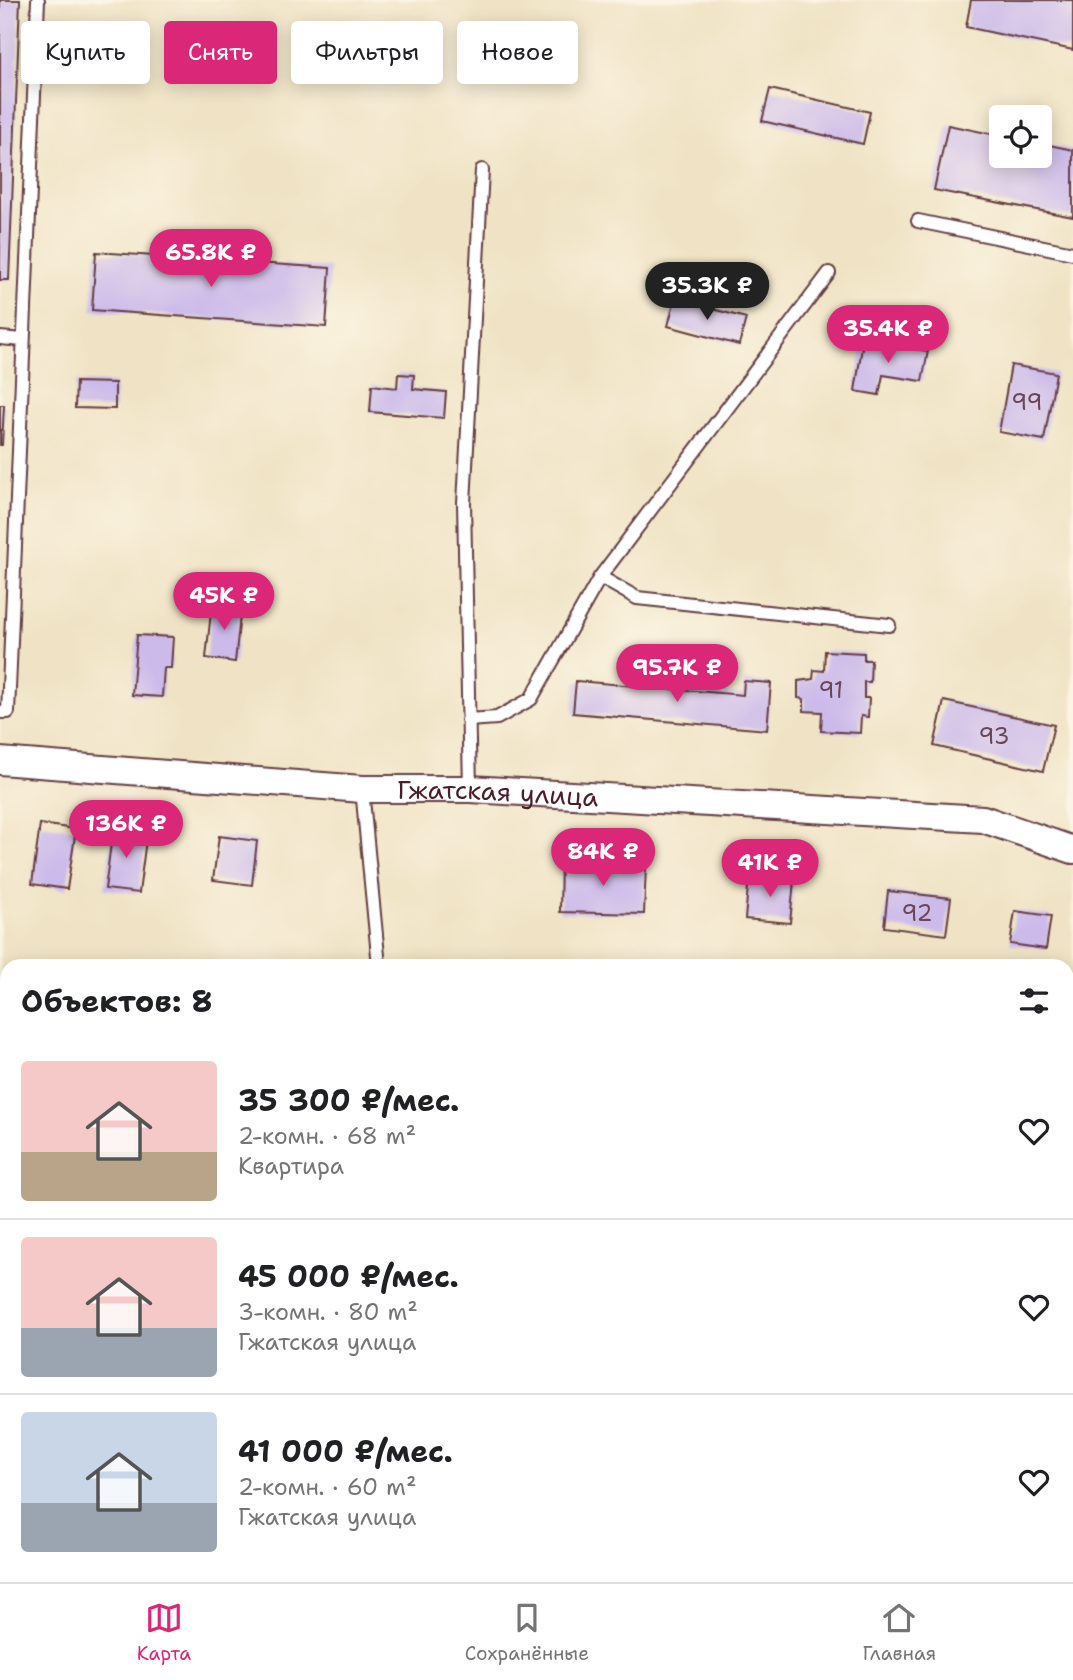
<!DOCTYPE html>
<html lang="ru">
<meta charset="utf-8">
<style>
:root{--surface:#fff;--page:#f6f6f6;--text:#202124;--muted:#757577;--line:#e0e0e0;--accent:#db2777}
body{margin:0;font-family:"Shantell Sans",sans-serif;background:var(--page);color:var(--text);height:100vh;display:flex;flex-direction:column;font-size:26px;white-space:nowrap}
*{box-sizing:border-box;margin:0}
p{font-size:23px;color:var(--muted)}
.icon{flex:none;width:38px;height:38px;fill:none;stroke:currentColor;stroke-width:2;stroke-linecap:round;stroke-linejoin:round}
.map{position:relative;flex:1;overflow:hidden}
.details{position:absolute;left:0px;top:959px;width:1074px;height:623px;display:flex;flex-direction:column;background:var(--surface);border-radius:21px 21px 0 0;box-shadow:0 4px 18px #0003}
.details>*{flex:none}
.hud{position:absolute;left:21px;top:21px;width:700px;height:63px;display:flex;gap:14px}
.tools{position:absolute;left:989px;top:105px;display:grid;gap:14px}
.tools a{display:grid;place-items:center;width:63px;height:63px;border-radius:7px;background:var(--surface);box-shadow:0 4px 18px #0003;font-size:35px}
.price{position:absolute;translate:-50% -60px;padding:0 16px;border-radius:24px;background:var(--accent);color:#fff;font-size:23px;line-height:46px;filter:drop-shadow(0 2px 4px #0008)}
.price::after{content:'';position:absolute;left:50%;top:42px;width:21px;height:16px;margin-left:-10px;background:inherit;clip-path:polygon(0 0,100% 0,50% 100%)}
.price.selected{background:#222;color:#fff}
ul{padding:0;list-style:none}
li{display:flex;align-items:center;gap:21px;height:175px;padding:0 21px}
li+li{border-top:2px solid var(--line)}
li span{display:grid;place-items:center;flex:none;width:196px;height:140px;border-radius:7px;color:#555}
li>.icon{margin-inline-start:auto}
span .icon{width:84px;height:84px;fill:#fffc;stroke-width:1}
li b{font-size:30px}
h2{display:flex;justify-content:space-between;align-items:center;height:84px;padding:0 21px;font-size:30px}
.chip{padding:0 24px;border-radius:7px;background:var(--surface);box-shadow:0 4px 18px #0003;font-size:24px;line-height:63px}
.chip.selected{background:var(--accent);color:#fff}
.menu{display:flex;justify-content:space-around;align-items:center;height:98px;border-top:2px solid var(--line);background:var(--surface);font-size:19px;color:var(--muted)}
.menu a{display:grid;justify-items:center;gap:4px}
.menu .selected{color:var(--accent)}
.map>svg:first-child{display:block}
.building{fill:#ccbaea}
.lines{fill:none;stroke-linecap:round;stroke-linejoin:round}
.lane-casing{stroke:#633c42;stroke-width:16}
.street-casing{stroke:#633c42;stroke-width:30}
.lane{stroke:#fff;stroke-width:12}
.street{stroke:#fff;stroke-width:26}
.labels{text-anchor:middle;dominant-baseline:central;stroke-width:6;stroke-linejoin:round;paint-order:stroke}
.number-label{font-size:23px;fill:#6a465b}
.street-label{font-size:26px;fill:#4a1f2b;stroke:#fcf5e5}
</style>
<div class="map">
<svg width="1073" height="1582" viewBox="0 0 1073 1582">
<rect width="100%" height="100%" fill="#fcf5e5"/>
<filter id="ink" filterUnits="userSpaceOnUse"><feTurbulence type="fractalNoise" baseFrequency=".0143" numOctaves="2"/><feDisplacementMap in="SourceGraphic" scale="14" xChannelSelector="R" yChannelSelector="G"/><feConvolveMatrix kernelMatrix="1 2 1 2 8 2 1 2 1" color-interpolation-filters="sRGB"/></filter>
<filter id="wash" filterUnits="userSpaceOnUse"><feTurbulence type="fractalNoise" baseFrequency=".00686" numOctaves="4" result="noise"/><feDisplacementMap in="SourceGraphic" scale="28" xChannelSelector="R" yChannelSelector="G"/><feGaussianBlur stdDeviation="1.57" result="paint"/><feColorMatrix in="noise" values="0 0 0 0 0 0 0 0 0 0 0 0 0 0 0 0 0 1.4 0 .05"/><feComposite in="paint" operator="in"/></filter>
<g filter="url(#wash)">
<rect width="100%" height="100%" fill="#f0e3c5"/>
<g id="blocks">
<path class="building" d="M0,0h20l-11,280h-9z
M971,0h102v50l-107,-23z
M770,89l100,23 -7,32 -101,-23z
M948,125l53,11v20h39v-13l33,7v67l-139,-27z
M96,252l234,16 -4,59 -234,-17z
M675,299l71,19 -7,27 -71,-19z
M863,341l65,10 -6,30 -39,-6 -4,20 -24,-4z
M1011,365l45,8 -12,67 -45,-8z
M398,374l16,1 -1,14 33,3 -2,26 -74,-6 2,-27 25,3z
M76,382l39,1v26l-40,-1z
M0,405h4l-2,40h-2z
M212,603l29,3 -6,56 -29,-4z
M137,635l36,2 -2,31h-7l-2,29 -30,-2z
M825,651l39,2v7h7l-1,22h-6v16h5l-1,19 -7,-1 -1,17 -39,-2 1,-19 -18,-1v-12l-6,-1v-17l15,-2 1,-9 10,1z
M576,681l167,14 1,-14 27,2 -4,47 -194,-17z
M944,701l110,24 -11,46 -109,-25z
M40,824l36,5 -9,60 -35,-5z
M113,828l34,4 -8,61 -34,-4z
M219,836l38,5 -5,44 -39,-5z
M561,862l85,3 -2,49 -84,-2z
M749,876l45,4 -4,43 -45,-4z
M888,891l63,7 -5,37 -62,-8z
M1015,911l36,5 -5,33 -36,-5z
M1068,1240l5,1v40l-5,18z"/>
</g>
</g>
<g filter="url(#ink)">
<use href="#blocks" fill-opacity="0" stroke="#633c42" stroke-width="2"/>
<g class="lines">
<defs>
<path id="lane" d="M918,221l155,32
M0,338l23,2
M600,577l37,21 252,27
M0,712h8l30,-712
M468,720l29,-2 34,-19 69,-122 229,-304
M362,789l17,177
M470,789l-6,-286 18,-333
M989,1582l1,-7"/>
<g id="street">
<path id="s1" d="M0,761l362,28h108l513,30 90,31"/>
</g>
</defs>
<use href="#lane" class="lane-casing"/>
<use href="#street" class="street-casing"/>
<use href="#lane" class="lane"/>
<use href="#street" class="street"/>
</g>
</g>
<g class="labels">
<g class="number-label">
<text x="1027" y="402">99</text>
<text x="831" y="690">91</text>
<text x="994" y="736">93</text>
<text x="917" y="913">92</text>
</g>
<g class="street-label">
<text stroke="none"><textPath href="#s1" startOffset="499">Гжатская улица</textPath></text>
</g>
</g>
</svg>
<div class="tools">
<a><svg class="icon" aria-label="locate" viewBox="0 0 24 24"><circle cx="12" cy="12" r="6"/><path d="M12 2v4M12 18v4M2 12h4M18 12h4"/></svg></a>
</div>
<b class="price" style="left:211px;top:289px">65.8K ₽</b>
<b class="price selected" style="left:707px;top:322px">35.3K ₽</b>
<b class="price" style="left:888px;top:365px">35.4K ₽</b>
<b class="price" style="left:224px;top:632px">45K ₽</b>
<b class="price" style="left:677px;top:704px">95.7K ₽</b>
<b class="price" style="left:126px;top:860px">136K ₽</b>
<b class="price" style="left:603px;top:888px">84K ₽</b>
<b class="price" style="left:770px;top:899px">41K ₽</b>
<div class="hud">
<a class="chip">Купить</a>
<a class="chip selected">Снять</a>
<a class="chip">Фильтры</a>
<a class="chip">Новое</a>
</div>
<section class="details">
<h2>Объектов: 8<svg class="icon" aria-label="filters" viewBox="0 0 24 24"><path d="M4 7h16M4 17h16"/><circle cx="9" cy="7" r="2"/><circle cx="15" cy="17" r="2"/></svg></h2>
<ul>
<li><span style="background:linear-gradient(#f6c9c9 65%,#b9a48a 0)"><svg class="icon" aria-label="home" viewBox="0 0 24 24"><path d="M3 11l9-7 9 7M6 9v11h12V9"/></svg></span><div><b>35 300 ₽/мес.</b><p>2-комн. · 68 m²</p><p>Квартира</p></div><svg class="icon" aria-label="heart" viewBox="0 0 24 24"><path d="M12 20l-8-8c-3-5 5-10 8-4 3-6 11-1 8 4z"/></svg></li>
<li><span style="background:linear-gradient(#f6c9c9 65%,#9aa5b1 0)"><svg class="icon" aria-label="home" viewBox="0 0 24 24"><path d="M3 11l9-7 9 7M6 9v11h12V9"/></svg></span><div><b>45 000 ₽/мес.</b><p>3-комн. · 80 m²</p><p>Гжатская улица</p></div><svg class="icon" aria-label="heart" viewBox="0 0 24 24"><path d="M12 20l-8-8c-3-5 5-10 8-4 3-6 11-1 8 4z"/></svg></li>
<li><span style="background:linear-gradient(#c9d6e8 65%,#9aa5b1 0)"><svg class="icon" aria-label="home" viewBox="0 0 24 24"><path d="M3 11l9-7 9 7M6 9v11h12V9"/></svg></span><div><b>41 000 ₽/мес.</b><p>2-комн. · 60 m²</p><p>Гжатская улица</p></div><svg class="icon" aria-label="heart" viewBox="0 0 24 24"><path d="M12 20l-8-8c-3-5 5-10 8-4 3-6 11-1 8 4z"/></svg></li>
</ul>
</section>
</div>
<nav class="menu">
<a class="selected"><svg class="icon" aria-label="map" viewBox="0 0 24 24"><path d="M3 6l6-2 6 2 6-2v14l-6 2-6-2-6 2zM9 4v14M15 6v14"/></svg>Карта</a>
<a><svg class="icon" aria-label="saved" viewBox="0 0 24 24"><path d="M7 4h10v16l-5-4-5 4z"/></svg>Сохранённые</a>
<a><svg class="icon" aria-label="home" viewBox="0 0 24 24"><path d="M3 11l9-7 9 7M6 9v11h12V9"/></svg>Главная</a>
</nav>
